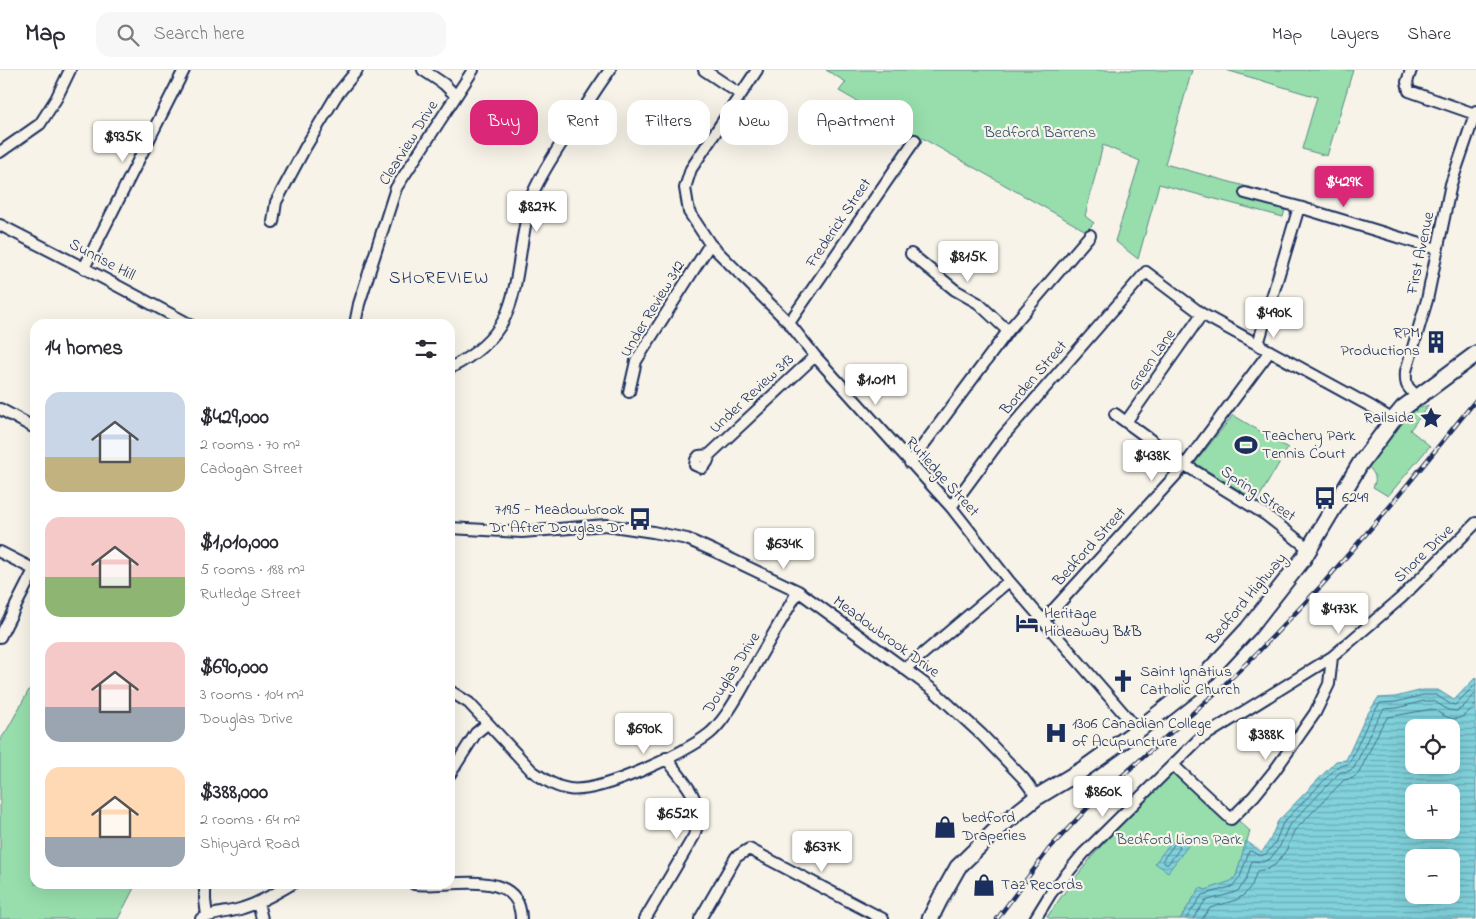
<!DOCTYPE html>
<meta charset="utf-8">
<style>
:root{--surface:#fff;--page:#f7f7f7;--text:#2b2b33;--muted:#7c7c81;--line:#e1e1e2;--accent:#db2777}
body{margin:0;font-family:"Indie Flower",sans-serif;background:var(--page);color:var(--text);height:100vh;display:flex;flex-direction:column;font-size:19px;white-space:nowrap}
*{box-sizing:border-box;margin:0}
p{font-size:16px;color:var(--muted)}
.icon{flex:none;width:28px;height:28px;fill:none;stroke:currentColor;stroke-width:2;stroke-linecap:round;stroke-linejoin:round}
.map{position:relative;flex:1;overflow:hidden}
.drawer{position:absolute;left:30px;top:249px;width:425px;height:570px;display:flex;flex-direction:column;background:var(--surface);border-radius:15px;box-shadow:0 5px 20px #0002}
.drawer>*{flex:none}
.guide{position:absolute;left:470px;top:30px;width:475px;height:45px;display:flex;gap:10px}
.controls{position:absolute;left:1405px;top:649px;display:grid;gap:10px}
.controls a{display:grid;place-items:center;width:55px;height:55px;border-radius:10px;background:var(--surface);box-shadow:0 5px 20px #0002;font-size:25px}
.price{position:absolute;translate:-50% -42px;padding:0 11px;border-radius:5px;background:#fff;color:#222;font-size:16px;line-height:32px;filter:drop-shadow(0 1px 2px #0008)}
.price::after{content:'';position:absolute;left:50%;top:30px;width:15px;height:11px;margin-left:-8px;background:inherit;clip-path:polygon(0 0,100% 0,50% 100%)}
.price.current{background:var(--accent);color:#fff}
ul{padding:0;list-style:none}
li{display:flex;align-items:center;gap:15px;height:125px;padding:0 15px}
li span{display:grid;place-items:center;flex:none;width:140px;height:100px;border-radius:15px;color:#555}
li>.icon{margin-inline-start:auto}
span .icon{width:60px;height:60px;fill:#fffc;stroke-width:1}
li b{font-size:21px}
h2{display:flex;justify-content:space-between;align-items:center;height:60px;padding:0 15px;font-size:21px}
.tag{padding:0 18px;border-radius:15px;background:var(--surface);box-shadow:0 5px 20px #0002;font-size:18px;line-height:45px}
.tag.current{background:var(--accent);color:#fff}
header{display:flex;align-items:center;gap:30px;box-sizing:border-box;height:70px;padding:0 25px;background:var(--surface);border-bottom:1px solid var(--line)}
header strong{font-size:24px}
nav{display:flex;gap:28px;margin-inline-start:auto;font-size:18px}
.search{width:350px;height:45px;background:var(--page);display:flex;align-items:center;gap:12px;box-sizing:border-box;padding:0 18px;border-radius:15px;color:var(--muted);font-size:19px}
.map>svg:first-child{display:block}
.green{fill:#97deac;stroke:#598685}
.water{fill:url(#water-rules);stroke:#5891a9;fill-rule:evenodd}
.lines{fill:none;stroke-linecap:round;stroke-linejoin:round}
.shore{stroke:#447090;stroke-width:1}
.minor-casing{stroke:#1b2f5e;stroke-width:14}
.primary-casing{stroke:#1b2f5e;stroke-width:19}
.minor{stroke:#f7f3e8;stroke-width:10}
.primary{stroke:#f7f3e8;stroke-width:15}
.rail-casing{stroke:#1b2f5e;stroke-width:4.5}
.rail{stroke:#f7f3e8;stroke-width:2.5;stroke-dasharray:8;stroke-linecap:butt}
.labels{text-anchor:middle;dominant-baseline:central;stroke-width:4.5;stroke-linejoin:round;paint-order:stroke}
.park-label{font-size:16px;fill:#34526e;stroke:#f7f3e8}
.street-label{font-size:16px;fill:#1b2f5e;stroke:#f7f3e8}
.poi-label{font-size:16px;fill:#1b2f5e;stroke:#f7f3e8;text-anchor:start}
.neighbourhood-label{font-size:18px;letter-spacing:1px;fill:#1b2f5e;stroke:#f7f3e8}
</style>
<header>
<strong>Map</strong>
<div class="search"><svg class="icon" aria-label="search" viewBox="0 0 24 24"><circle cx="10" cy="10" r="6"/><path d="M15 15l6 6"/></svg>Search here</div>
<nav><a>Map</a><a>Layers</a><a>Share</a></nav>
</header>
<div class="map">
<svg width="1476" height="849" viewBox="0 0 1476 849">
<defs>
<pattern id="water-rules" width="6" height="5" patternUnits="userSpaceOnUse" patternTransform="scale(1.25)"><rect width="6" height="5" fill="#81d2db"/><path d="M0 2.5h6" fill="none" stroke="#69abb5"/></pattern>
</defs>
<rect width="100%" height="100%" fill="#f7f3e8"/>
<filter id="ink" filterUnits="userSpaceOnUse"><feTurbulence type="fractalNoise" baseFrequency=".02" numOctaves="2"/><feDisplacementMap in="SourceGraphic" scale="10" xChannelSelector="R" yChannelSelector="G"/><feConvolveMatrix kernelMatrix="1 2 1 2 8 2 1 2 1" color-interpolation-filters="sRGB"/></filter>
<g filter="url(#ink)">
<path class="green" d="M826,0h366l-27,94 123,34 -5,19 -124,-33 -21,75 -23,-18 25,-80 -37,-16 -18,71 9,7 -8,8 -247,-140 7,-9z
M1226,0h127l-26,86 -25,-7 15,-52z
M1429,335l-19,25 20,16 -42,50 -15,-9c6,-11 -1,-16 -8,-24l41,-51z
M1233,345l55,33 -31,53 -62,-38z
M35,609v205h101l-18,35h-118v-179l7,-10z
M1180,698l70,63 -14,45 -6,6 -24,8 -6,-2 -20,31h-129l-4,-2c37,-54 81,-107 133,-149z"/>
<path class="water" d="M1476,607v242h-296l20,-31 6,2 25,-9 5,-5 10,-35 16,11 8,-12 8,-19 58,-60 10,-1 19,-42 13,-20 17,-1 28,-7h15l16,10zM1414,658h37v37h-37zM1414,722h37v38h-37zM1414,788h37v37h-37z
M1176,766l12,10 -20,26 -13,-9z"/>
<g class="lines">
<path class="shore" d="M1175,774l4,1 1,3 -12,16h-3l-2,-4z
M1186,849l16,-24 29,-8 4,-3 5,-7 9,-26h2l9,5 6,-2 9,-11 8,-20 55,-57 11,-2 20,-44 11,-17 16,-1 27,-7h13l14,9 5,1 21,-21
M1193,849l12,-18 28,-8 6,-3 7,-10 6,-19 11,1 7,-3 10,-13 8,-19 52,-55 9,-1 5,-3 21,-45 9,-14 13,-1 27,-7h10l14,9 8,1 6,-3 14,-15
M1202,849l8,-11 26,-8 8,-5 8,-10 5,-14 11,-2 8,-5 11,-15 7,-18 50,-51 9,-2 6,-5 22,-46 7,-10 44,-8c22,12 25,16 44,-5"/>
<defs>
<path id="minor" d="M423,0l21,14 12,12
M704,0l36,24
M757,0l-66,99 -6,19 4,24 21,32 79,79 26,33 136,151 58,74 129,149
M1411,0l-4,12 2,9 66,23
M0,82l40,-28 16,-25 14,-29
M1245,123l54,14 138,42
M273,152l3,-20 29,-54 31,-52 21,-26
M0,155l84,43 105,56
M911,184l44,36 23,13 30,28
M84,198l100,-198
M789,253l126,-183
M355,254l4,-20 37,-116 77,-118
M1258,274l41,-137
M450,298c63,-32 63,-68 73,-131 3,-15 4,-30 10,-44 11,-25 27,-47 41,-69 12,-18 23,-37 36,-54
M629,322l7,-31 74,-117
M1418,327c-11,-10 -13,-11 -12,-26l21,-71 24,-116 25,-73
M0,339l35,19
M1115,344l70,51 81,50 43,34
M1126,352l76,-108
M709,385l-10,1 -3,4 -1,5 7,3c5,-4 7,-7 7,-13l106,-99
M910,393l98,-132 82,-96
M951,437l53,-72 142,-163 56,42 170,93 21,13
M450,458l72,4 84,-7 47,7 34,7 27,12 84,40 107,78 28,21 49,45 41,43 14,19
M0,482l35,18
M1043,551l142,-156 85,-114
M0,567l34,-67
M905,599l104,-88
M450,621l19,12 63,68c12,8 23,16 37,18 31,5 116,-36 140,-55 5,-4 10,-10 13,-14 12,-15 21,-33 30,-49 15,-27 31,-53 46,-80
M1173,695l58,54 23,-23 21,-26 40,-57 14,-29 3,-27
M450,704l26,-41 11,-9
M205,814v16l2,16
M414,814c35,4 106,-18 107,35
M258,833l4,16
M201,849c13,-7 28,-6 42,-11 17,-5 33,-15 49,-24
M645,849l49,-83c1,-5 4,-11 4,-16 3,-23 -19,-44 -32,-62
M700,849l36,-62 13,-8 134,70
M1035,849l16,-26 32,-39 115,-114 134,-83 69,-59 75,-75"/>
<path id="primary" d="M930,849l10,-20 18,-32 39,-38 40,-32 45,-27 56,-40 61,-48 49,-53 55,-70 57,-95 33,-44 10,-12 73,-54"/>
</defs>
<use href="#minor" class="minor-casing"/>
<use href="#primary" class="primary-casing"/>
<use href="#minor" class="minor"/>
<use href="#primary" class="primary"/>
<defs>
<path id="rail" d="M997,849l52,-70 45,-48 128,-114 36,-35 63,-66 70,-81 85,-105"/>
</defs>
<use href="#rail" class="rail-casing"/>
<use href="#rail" class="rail"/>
</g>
</g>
<defs>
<symbol id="building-bare" viewBox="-9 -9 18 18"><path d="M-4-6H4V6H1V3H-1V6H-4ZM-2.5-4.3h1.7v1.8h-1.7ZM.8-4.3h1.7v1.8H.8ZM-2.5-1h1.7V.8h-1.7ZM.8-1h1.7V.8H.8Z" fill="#1b2f5e" stroke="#f7f3e8" stroke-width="2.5" paint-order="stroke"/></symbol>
<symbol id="sight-bare" viewBox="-9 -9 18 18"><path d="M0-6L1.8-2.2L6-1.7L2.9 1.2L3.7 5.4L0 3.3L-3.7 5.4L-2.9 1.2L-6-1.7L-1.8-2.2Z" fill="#1b2f5e" stroke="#f7f3e8" stroke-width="2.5" paint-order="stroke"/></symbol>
<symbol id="stadium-bare" viewBox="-9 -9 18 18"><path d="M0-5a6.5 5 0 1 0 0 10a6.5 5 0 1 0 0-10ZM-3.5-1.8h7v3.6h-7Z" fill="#1b2f5e" stroke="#f7f3e8" stroke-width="2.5" paint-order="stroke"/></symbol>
<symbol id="bus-bare" viewBox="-9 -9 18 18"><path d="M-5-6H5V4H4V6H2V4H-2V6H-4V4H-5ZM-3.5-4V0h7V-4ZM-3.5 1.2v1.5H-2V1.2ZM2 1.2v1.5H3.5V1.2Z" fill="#1b2f5e" stroke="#f7f3e8" stroke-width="2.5" paint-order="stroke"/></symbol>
<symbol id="hotel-bare" viewBox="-9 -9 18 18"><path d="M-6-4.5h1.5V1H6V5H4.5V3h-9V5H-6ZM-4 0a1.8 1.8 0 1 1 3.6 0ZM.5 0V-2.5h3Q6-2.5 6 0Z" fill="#1b2f5e" stroke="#f7f3e8" stroke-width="2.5" paint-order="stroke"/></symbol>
<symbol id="church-bare" viewBox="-9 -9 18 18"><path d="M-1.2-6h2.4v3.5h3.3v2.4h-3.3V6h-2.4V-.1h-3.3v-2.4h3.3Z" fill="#1b2f5e" stroke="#f7f3e8" stroke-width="2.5" paint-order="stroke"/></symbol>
<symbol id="hospital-bare" viewBox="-9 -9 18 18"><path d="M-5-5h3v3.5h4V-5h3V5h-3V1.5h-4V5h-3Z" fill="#1b2f5e" stroke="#f7f3e8" stroke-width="2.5" paint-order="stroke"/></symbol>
<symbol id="shop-bare" viewBox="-9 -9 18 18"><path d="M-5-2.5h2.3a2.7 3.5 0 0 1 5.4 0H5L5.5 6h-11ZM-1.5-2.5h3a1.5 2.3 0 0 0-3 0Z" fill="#1b2f5e" stroke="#f7f3e8" stroke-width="2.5" paint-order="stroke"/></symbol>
</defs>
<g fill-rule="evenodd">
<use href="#building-bare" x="1420" y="256" width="32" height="32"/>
<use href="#sight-bare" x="1415" y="332" width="32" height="32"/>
<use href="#stadium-bare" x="1230" y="359" width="32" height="32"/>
<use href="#bus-bare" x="1309" y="412" width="32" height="32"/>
<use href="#bus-bare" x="624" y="433" width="32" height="32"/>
<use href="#hotel-bare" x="1011" y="537" width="32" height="32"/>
<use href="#church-bare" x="1107" y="595" width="32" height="32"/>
<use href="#hospital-bare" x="1040" y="647" width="32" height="32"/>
<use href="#shop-bare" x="929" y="741" width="32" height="32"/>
<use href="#shop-bare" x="968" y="799" width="32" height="32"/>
</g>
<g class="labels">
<g class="park-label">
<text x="1040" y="63">Bedford Barrens</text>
<text x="1179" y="770">Bedford Lions Park</text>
</g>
<g class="street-label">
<text transform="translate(409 73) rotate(-58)">Clearview Drive</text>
<text transform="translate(839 153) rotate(-56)">Frederick Street</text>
<text transform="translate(1421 183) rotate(-78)">First Avenue</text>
<text transform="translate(102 190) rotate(28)">Sunrise Hill</text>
<text transform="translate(653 239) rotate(-59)">Under Review 312</text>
<text transform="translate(1152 290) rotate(-55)">Green Lane</text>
<text transform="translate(1034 308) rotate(-49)">Borden Street</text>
<text transform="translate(752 324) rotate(-43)">Under Review 313</text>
<text transform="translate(942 407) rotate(48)">Rutledge Street</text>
<text transform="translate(1258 424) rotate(34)">Spring Street</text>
<text transform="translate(1090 477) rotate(-48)">Bedford Street</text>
<text transform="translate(1424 484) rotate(-44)">Shore Drive</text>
<text transform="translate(1247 529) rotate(-50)">Bedford Highway</text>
<text transform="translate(886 567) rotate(36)">Meadowbrook Drive</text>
<text transform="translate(732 603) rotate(-58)">Douglas Drive</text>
</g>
<g class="poi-label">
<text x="1420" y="263" text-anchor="end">RPM<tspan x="1420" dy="18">Productions</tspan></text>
<text x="1414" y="348" text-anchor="end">Railside</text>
<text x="1262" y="366">Teachery Park<tspan x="1262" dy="18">Tennis Court</tspan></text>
<text x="1342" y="428">6249</text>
<text x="624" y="440" text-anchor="end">7195 - Meadowbrook<tspan x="624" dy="18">Dr After Douglas Dr</tspan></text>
<text x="1044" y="544">Heritage<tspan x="1044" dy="18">Hideaway B&amp;B</tspan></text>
<text x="1140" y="602">Saint Ignatius<tspan x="1140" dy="18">Catholic Church</tspan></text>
<text x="1072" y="654">1306 Canadian College<tspan x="1072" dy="18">of Acupuncture</tspan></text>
<text x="962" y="748">bedford<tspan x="962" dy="18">Draperies</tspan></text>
<text x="1001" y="815">Taz Records</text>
</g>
<g class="neighbourhood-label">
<text x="439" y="209">SHOREVIEW</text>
</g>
</g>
</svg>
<div class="controls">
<a><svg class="icon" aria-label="locate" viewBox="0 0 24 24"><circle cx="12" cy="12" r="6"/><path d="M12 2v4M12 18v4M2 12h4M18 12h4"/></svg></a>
<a>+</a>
<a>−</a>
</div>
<b class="price" style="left:123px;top:93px">$935K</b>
<b class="price current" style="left:1344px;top:138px">$429K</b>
<b class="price" style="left:537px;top:163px">$827K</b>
<b class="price" style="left:968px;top:213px">$815K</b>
<b class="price" style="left:1274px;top:269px">$490K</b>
<b class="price" style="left:876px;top:336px">$1.01M</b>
<b class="price" style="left:1152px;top:412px">$438K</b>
<b class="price" style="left:784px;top:500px">$634K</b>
<b class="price" style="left:1339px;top:565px">$473K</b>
<b class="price" style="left:644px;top:685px">$690K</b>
<b class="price" style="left:1266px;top:691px">$388K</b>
<b class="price" style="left:1103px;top:748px">$860K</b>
<b class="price" style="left:677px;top:770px">$652K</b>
<b class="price" style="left:822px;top:803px">$637K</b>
<div class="guide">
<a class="tag current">Buy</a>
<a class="tag">Rent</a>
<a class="tag">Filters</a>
<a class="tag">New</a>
<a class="tag">Apartment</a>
</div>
<section class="drawer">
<h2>14 homes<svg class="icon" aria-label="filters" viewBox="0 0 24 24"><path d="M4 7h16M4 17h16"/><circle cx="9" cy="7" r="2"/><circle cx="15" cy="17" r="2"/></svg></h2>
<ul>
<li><span style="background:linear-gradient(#c9d6e8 65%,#c2b280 0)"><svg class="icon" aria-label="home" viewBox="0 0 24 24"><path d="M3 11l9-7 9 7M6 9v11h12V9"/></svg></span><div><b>$429,000</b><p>2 rooms · 70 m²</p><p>Cadogan Street</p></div></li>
<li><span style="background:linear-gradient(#f6c9c9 60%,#8fb573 0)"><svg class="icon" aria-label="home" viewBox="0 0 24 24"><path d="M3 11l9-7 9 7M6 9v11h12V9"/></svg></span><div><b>$1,010,000</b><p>5 rooms · 188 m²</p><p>Rutledge Street</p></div></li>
<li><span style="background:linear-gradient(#f6c9c9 65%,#9aa5b1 0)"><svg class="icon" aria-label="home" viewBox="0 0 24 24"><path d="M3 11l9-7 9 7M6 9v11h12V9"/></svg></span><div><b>$690,000</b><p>3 rooms · 104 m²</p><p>Douglas Drive</p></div></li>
<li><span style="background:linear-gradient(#ffd9b3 70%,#9aa5b1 0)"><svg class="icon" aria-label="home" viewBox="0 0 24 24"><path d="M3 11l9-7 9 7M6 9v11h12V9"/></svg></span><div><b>$388,000</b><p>2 rooms · 64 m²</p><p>Shipyard Road</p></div></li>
</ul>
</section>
</div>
